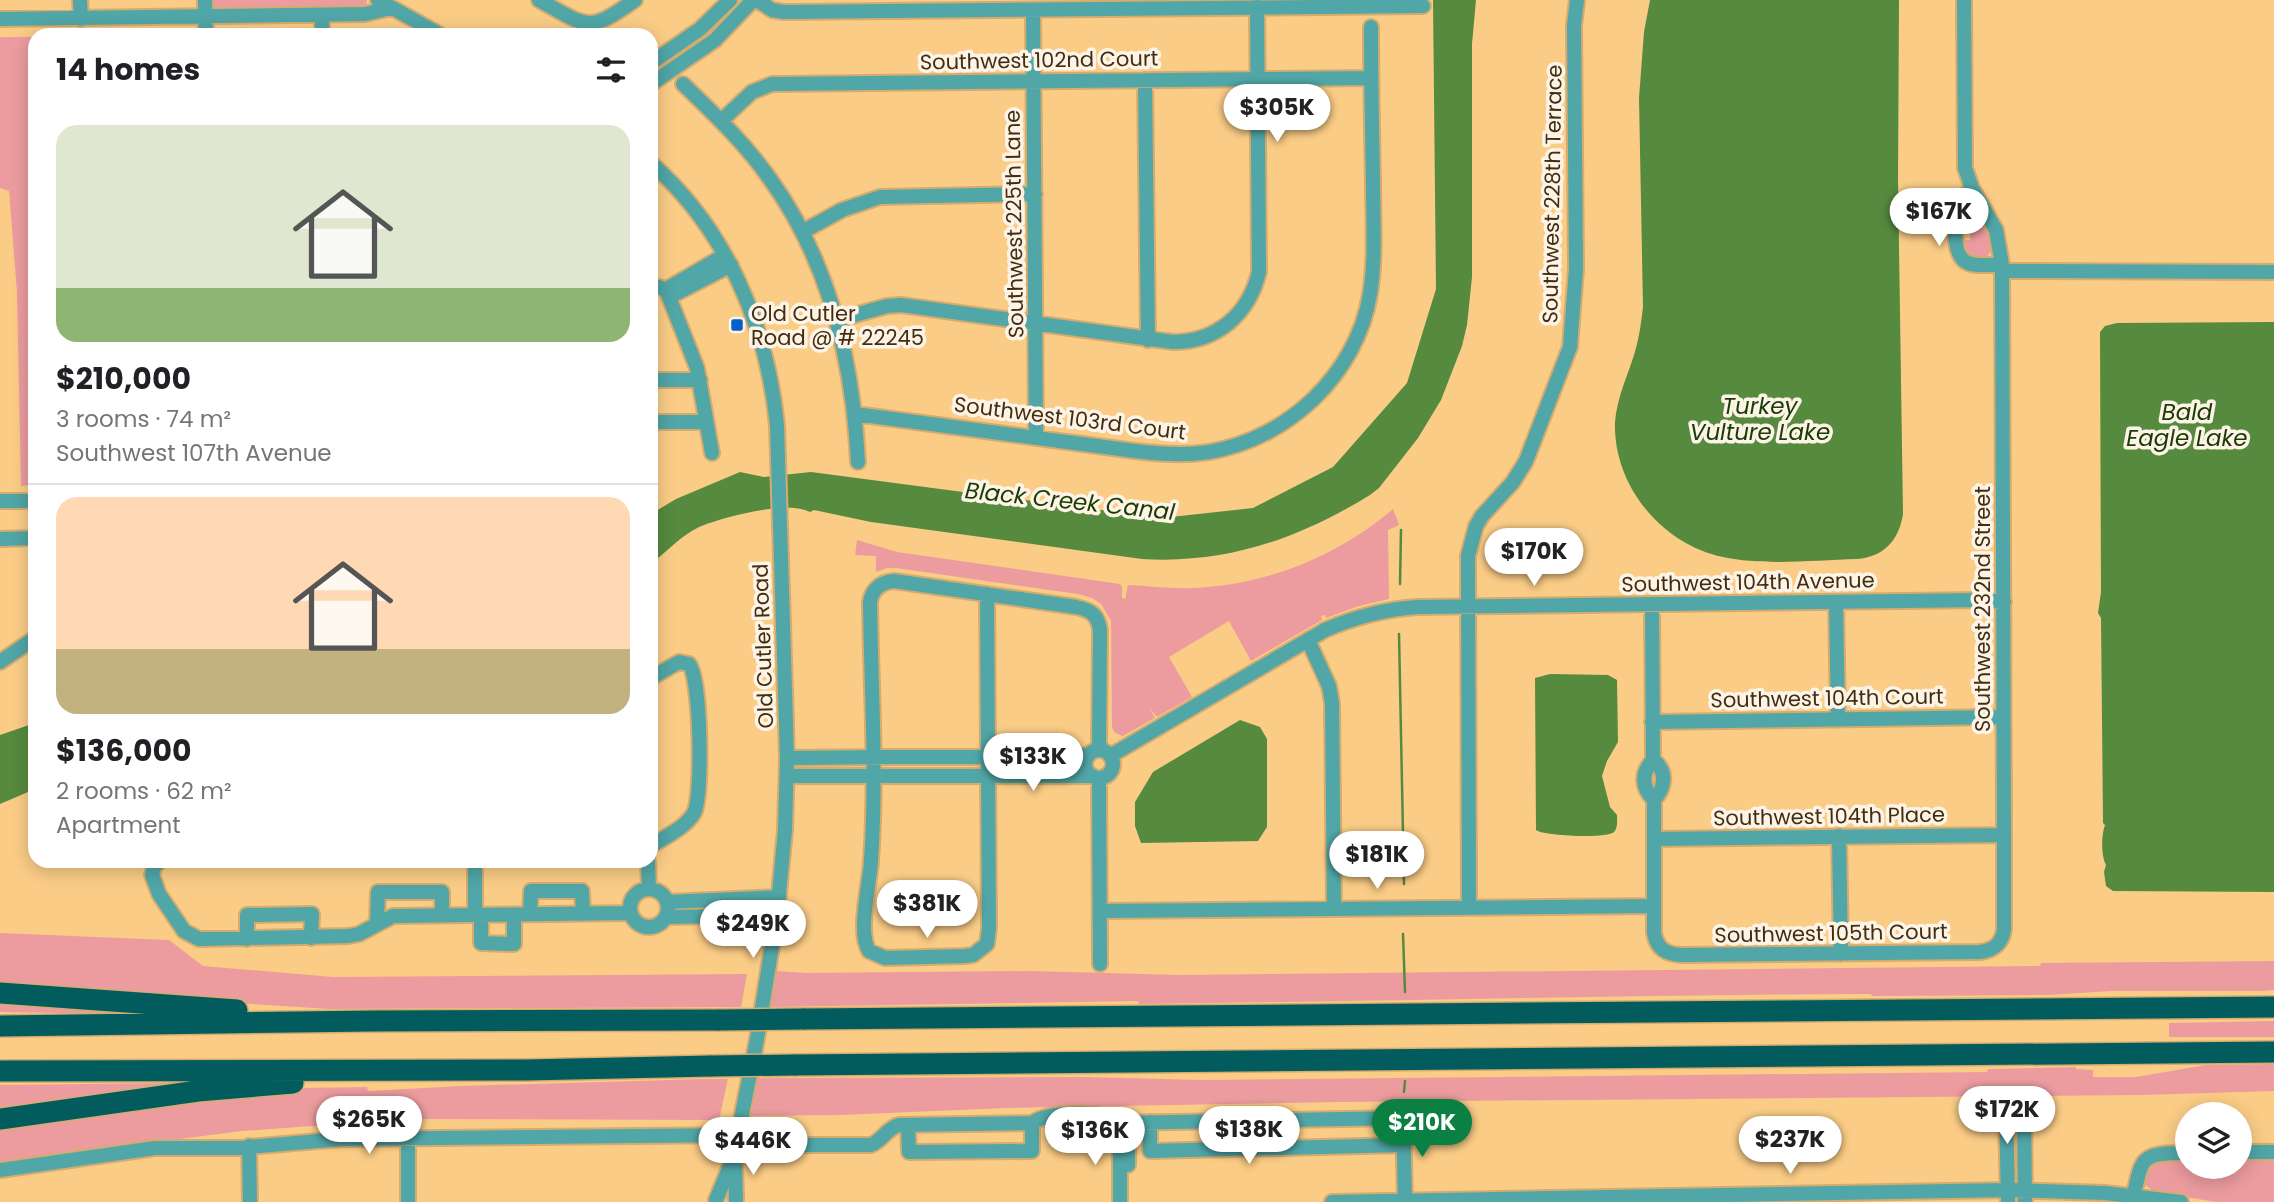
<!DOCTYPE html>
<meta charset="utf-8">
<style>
:root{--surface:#fff;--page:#f6f6f6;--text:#202124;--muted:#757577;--line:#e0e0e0;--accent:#0b8043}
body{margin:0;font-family:Poppins,sans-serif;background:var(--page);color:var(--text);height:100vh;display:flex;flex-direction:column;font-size:26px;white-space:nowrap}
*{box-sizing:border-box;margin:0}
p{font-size:23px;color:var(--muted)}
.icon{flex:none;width:38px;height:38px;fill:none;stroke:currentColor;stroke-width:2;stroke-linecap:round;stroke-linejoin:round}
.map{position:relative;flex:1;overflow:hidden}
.sheet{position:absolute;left:28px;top:28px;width:630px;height:840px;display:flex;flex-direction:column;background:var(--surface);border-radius:21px;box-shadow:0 4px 18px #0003}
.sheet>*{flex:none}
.controls{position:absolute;left:2175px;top:1102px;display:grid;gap:14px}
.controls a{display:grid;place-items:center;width:77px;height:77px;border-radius:50%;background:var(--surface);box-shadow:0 4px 18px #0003;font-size:35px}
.price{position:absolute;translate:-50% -60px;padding:0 16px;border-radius:24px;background:#fff;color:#222;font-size:23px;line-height:46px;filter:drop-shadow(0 2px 4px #0008)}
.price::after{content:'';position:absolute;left:50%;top:42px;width:21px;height:16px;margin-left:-10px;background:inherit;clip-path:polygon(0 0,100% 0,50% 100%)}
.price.current{background:var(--accent);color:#fff}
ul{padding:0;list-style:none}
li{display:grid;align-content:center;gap:14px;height:371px;padding:0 28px}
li+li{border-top:2px solid var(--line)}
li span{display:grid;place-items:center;height:217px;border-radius:21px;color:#555}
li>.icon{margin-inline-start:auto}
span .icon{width:126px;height:126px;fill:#fffc;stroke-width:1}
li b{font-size:30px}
h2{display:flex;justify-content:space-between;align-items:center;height:84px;padding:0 28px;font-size:30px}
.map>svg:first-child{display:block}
.green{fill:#ec9c9f}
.water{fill:#568a3f}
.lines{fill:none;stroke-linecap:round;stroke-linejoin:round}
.stream{stroke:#568a3f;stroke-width:2.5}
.minor-casing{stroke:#d5ac6f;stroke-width:18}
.highway-casing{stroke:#d5ac6f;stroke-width:24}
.minor{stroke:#51a6a7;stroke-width:14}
.highway{stroke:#025c5e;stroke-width:21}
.highway-bridge-casing{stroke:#d5ac6f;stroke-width:24;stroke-linecap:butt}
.highway-bridge{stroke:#025c5e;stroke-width:21}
.poi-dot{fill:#0561ca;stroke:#fdf4e7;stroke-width:2.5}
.labels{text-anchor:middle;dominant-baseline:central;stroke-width:7;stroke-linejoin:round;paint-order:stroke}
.street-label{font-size:21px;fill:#412e11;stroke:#fdf4e7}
.poi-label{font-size:21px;fill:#412e11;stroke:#fdf4e7;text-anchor:start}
.water-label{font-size:23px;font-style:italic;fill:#183c04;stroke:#fdf4e7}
</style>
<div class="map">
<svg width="2274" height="1202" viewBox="0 0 2274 1202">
<rect width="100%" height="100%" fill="#facc86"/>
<path class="green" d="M210,0h157l-1,8 -148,2 -6,-4z
M0,37h35v448l-14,1 -4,-194 -8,-101 -9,-3z
M1968,201c8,2 10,9 14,16 29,47 -15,54 -20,24l8,-1v-26l-8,-1z
M1393,509l6,16 -11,5 1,69 -30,7 -33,12 -1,-3 -4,1 1,4 -71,41 -22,-40 -60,36 23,40 -35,20 -8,-10 6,11 -32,18 -8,-3 -3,-5 -1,-107 -10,-17 -9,-6 -14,-4 -182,-26h-9l-11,4v-16l-21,-1 2,-15 40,12 223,32 2,3v11l3,1 3,-14c22,1 43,4 64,3 73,-2 146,-32 201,-79z
M0,933l169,7 34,26 130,11 414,-3 -6,33 -411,2 -330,-21z
M2274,961v29l-10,1h-152l-64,4 -153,1h-23l-1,-2c-244,1 -488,7 -732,10l-1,-3 -369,6 7,-36 30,2 225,-2 148,4 861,-9 1,-3z
M0,996l125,12v6l-125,-2z
M2274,1021v16h-105v-14z
M2274,1064v27l-132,4 -803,7 -333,6 -165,7 -93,1 7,-38 328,-1 120,3 784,-8 1,-3 88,-2v2l17,1v7h43l70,-12z
M703,1079h25l-9,41 -311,-1 -166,12 -242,31v-39l299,-35 68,-1 1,4 93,-5z
M167,1083l3,2 -170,30v-30z
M2274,1157v45h-58l-61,-10 -10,-7 -2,-6 8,-18 36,-3 1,9h52v-9z"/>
<path class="water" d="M1433,0h43l-4,44v233l-5,48 -5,21 -21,54 -23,38 -39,50 -9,7c-72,44 -143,69 -228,64l-271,-37 -57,-12 -4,2c-23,-12 -87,5 -111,15 -17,8 -33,25 -48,37v-50l25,-15 64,-27 24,5 47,-5 351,46 91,-10 80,-41 74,-84 29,-94z
M1650,0h249l-1,180 5,334c-4,26 -19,43 -46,45 -42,1 -93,7 -134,-2 -62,-13 -110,-72 -108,-135 2,-24 12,-45 19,-67 5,-16 7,-31 9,-48l-4,-209 5,-66z
M2274,322v570l-161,-1 -7,-5 -2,-14 2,-7c-5,-10 -5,-29 -1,-40l-2,-2 -2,-205 -3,-5 3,-21 -1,-260 5,-6 12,-3z
M1550,674l58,1 9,5 1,62 -11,19 -5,15 8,31 7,8c0,5 1,13 -3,17 -7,7 -70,4 -78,-2l-1,-152z
M1240,720l20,7 7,12v88l-9,14 -117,2 -6,-17v-24l18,-30z
M35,723v66l-35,15v-69z"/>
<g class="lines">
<path class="stream" d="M1400,584l1,-54
M1399,634l5,250
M1403,934l2,58
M1404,1092l1,-11"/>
<defs>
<path id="minor" d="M80,0l1,19
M205,0l1,35
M378,0l63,35
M539,0c49,27 48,34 96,0
M757,0l15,10 12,2 639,-6
M1033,10l3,427
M322,15v20
M0,19l365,-5 26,-6
M651,63l49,-34 30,-29
M1145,80l3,260
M651,84l64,-44 38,-40
M683,84c31,30 62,59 87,95 60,83 83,183 88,283
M721,121l31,-29 20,-8 599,-6
M651,163c76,67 116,163 126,262l10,333 -2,72 -8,85 -20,124 -24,120 -17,41
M1972,188l-15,17c-2,15 -6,51 11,58 9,4 24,1 34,2
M802,232l40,-22 38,-13 155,-3
M2002,271l272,1
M651,287h8l16,7 56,-29
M667,292l30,76 15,85
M667,292l3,-5 55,-32
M837,320l50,-14 14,-1 272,37c44,0 76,-28 86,-70l-2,-265
M651,380h49
M855,414l280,37c25,3 49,5 74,1 79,-13 148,-78 161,-158 6,-37 3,-75 3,-112 -1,-51 -2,-103 -2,-155
M651,422h54
M0,501h35
M0,539l35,-1
M987,594l2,334 -2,16 -14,11 -8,1 -80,2 -16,-7c-12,-20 1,-67 2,-90 6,-87 0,-173 -1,-259 2,-13 11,-20 24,-21l182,26c15,3 22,8 24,23l-1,120
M1836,602l2,118
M1652,604l1,156c-12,13 -12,27 1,40
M1308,640l21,46 3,17 2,206
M0,662l35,-24
M651,678l28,-16 10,2c12,14 14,133 5,149 -9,15 -29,24 -43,33
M1652,722l351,-5
M1085 764a14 14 0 1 1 28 0a14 14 0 1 1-28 0Z
M1110,756l215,-126c30,-13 60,-21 93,-23l566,-7 20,2
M787,758l302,-3
M1653,760c15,11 12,28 1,40v133c3,16 12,21 27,22l299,-3c14,-2 22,-8 24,-23v-94l-2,-570 -6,-35 -24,-42 -7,-20 -1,-168
M787,776h306
M1099,778l1,186
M1839,836l2,118
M1654,839l350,-4
M160,861l-6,6 -2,8 7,19 25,37 15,8 150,-3 10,-2 34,-18 238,-3
M475,861v54
M648,861l1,28
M630 908a19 19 0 1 1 38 0a19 19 0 1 1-38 0Z
M667,902l112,-5
M1469,908l-1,-352 8,-30 6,-10 31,-34 13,-21 44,-114 6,-78 -2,-243 3,-26
M1100,911l554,-5
M530,914l1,-23h51l1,23
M481,915v28l33,1v-29
M666,917l111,-2
M377,923l1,-31h64v23
M247,939v-24l65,-1 -1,24
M2024,1101l1,101
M2006,1106l2,96
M1269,1119l1,29
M1150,1122v29l254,-6
M1117,1123l-1,22 4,7v50
M908,1125l1,27 123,-1v-28
M1116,1129l12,6v30
M408,1138v63
M736,1145h135c12,-5 16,-17 28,-20l133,-2c17,-12 67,-13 85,0l286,-5 2,83
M249,1146l1,56
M2240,1152h34
M735,1164l1,36
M0,1170l155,-22h81l106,-9 396,-4
M1332,1202l676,-12 97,3 76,9
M2132,1202c11,-45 6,-49 56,-49"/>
<path id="highway" d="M0,993l237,17
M803,1019l1471,-12
M0,1026l373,-5 346,-1
M794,1065l1480,-13
M0,1071l526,-1 185,-4
M0,1119l198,-28 95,-8"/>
</defs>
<use href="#minor" class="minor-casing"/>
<use href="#highway" class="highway-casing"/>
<use href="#minor" class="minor"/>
<use href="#highway" class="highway"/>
<defs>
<path id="highway-bridge" d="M719,1020l84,-1
M711,1066l83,-1"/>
</defs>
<use href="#highway-bridge" class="highway-bridge-casing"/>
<use href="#highway-bridge" class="highway-bridge"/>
</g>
<rect class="poi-dot" x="730" y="318" width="14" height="14" rx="3.5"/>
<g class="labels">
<g class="street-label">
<text transform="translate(1039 60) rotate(-1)">Southwest 102nd Court</text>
<text transform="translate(1552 194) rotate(-89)">Southwest 228th Terrace</text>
<text transform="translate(1014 224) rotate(-91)">Southwest 225th Lane</text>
<text transform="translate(1070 418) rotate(7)">Southwest 103rd Court</text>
<text transform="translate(1748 582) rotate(-1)">Southwest 104th Avenue</text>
<text transform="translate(1982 609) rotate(-90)">Southwest 232nd Street</text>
<text transform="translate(763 646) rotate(-92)">Old Cutler Road</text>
<text transform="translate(1827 698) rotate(-1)">Southwest 104th Court</text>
<text transform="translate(1829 816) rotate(-1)">Southwest 104th Place</text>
<text transform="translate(1831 933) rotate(-1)">Southwest 105th Court</text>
</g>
<g class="poi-label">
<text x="751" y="313">Old Cutler<tspan x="751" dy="24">Road @ # 22245</tspan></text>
</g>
<g class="water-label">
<text x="1760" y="406">Turkey<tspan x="1760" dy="26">Vulture Lake</tspan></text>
<text x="2187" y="412">Bald<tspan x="2187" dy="26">Eagle Lake</tspan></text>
<text transform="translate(1070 501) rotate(6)">Black Creek Canal</text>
</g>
</g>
</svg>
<div class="controls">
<a><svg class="icon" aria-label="layers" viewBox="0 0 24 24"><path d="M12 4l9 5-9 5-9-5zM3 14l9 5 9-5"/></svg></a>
</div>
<b class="price" style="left:1277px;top:144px">$305K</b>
<b class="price" style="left:1939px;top:248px">$167K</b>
<b class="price" style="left:1534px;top:588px">$170K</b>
<b class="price" style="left:1033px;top:793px">$133K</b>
<b class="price" style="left:1377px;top:891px">$181K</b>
<b class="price" style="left:927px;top:940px">$381K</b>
<b class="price" style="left:753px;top:960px">$249K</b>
<b class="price" style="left:2007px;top:1146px">$172K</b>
<b class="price" style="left:369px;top:1156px">$265K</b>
<b class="price current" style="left:1422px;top:1159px">$210K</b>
<b class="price" style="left:1249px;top:1166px">$138K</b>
<b class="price" style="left:1095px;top:1167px">$136K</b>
<b class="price" style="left:1790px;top:1176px">$237K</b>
<b class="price" style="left:753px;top:1177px">$446K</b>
<section class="sheet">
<h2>14 homes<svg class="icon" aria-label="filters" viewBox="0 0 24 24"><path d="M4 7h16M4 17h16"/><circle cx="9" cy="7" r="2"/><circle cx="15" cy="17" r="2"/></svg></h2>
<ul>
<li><span style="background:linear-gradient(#dfe7d0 75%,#8fb573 0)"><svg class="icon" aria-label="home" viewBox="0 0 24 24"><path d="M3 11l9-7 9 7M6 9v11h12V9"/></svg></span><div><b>$210,000</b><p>3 rooms · 74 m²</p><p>Southwest 107th Avenue</p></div></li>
<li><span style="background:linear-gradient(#ffd9b3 70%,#c2b280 0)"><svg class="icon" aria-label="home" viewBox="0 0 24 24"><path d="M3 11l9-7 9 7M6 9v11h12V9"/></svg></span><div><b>$136,000</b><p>2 rooms · 62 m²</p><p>Apartment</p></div></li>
</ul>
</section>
</div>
